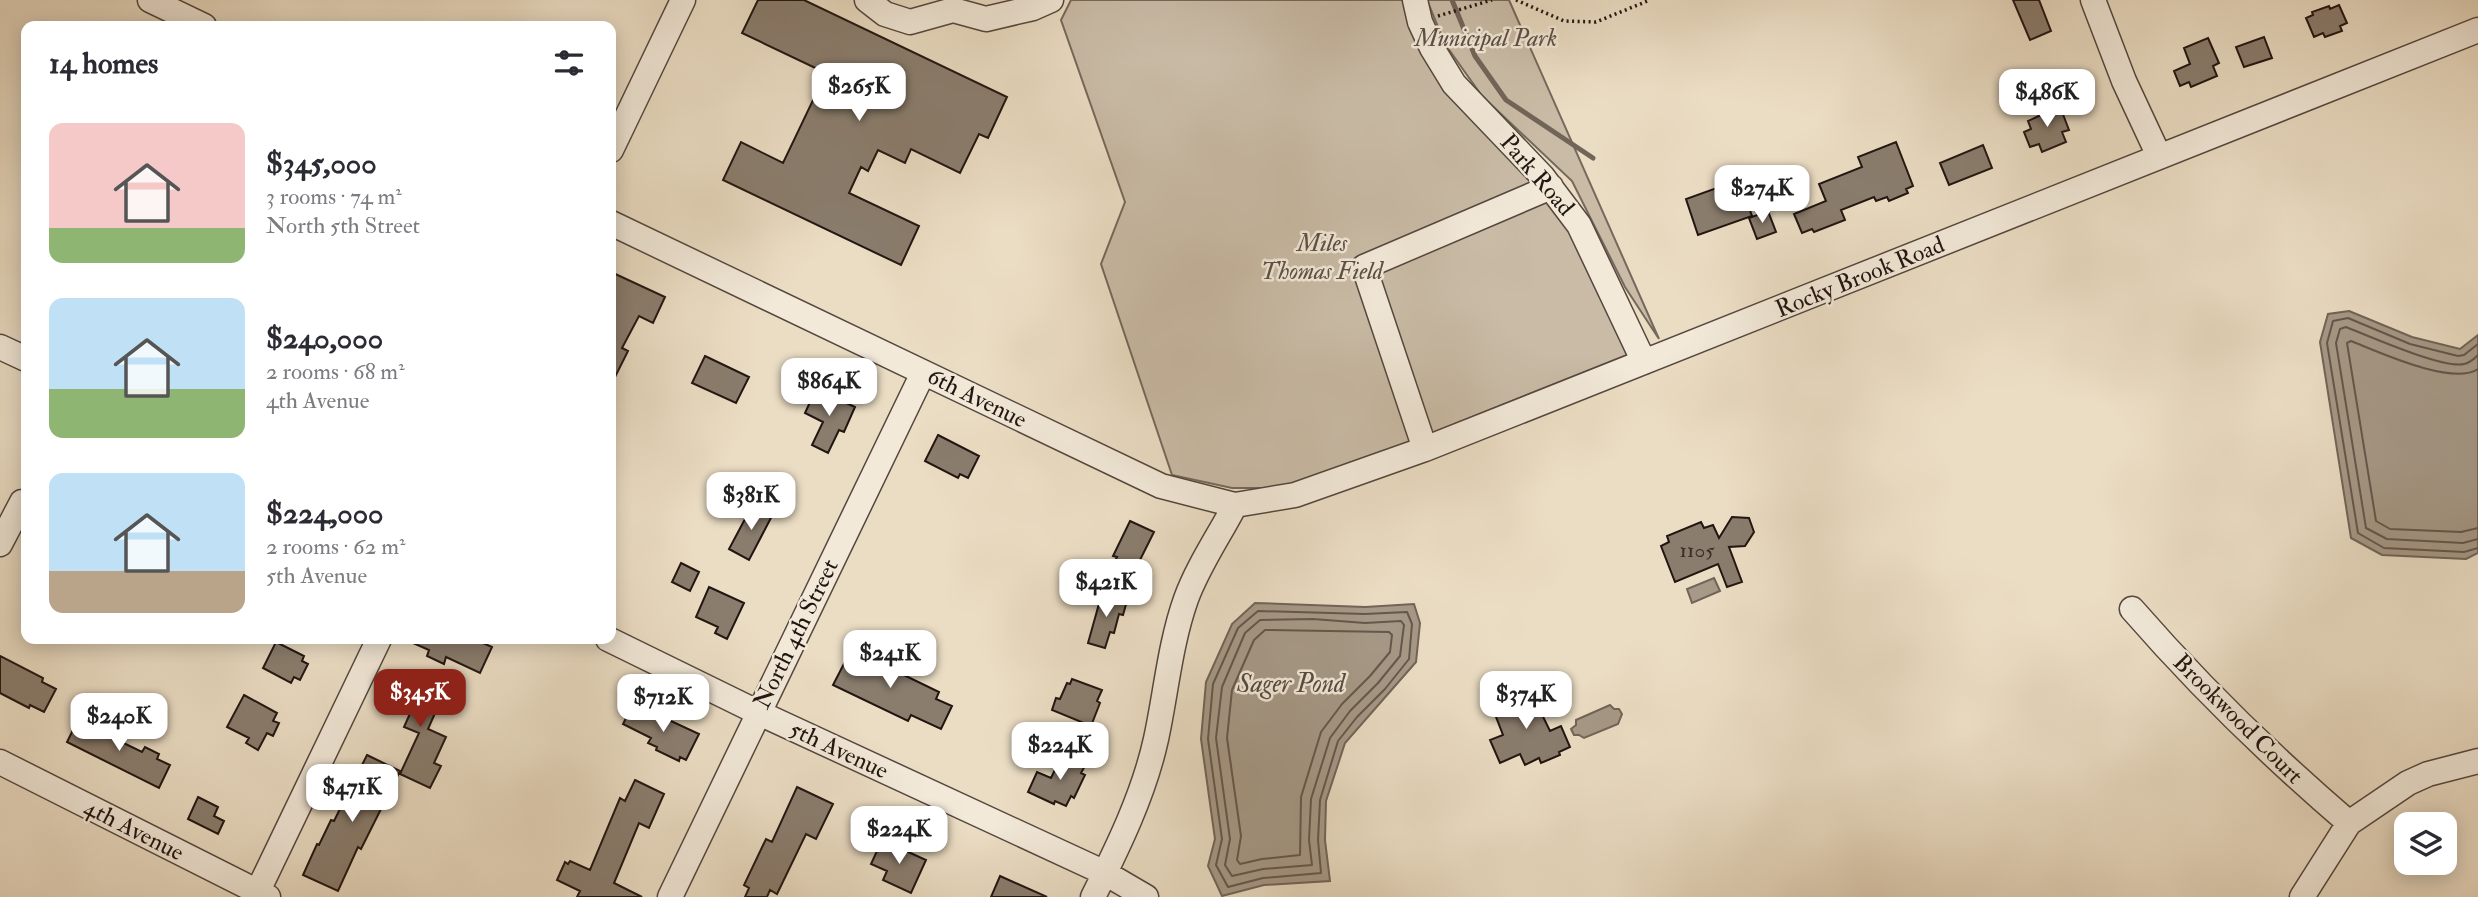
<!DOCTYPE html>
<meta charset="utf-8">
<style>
:root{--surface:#fff;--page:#f7f7f7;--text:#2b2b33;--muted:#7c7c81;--accent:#8f2418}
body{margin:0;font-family:"IM FELL Double Pica",serif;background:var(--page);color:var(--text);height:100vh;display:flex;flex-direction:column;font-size:26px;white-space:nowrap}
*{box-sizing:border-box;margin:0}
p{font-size:23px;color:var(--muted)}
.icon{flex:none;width:38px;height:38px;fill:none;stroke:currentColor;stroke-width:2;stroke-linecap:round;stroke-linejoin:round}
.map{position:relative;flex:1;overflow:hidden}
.side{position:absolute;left:21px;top:21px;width:595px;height:623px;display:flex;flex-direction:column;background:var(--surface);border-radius:14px;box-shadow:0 4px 18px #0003}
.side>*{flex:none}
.fabs{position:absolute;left:2394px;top:812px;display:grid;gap:14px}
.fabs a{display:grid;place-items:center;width:63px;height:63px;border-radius:14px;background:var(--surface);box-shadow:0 4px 18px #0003;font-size:35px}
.price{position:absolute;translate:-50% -60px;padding:0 16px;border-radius:14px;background:#fff;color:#222;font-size:23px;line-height:46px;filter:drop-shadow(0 2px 4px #0008)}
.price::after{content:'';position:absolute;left:50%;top:42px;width:21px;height:16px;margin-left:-10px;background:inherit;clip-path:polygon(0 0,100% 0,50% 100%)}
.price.active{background:var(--accent);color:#fff}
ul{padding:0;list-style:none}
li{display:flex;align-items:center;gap:21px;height:175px;padding:0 28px}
li span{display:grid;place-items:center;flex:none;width:196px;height:140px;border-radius:14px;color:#555}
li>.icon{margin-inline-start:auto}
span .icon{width:84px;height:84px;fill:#fffc;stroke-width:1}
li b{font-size:30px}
h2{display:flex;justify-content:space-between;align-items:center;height:84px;padding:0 28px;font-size:30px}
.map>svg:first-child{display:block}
.green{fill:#c9bba6;stroke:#75685c;stroke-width:2}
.water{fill:#a69987;stroke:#716458;stroke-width:2}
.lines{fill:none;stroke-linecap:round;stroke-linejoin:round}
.shore{stroke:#64574c;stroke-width:2}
.stream{stroke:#716458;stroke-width:5}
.building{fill:#8a7d6e;stroke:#211511;stroke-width:2}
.minor-casing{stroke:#54473e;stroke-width:27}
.path{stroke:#211511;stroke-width:3.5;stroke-dasharray:2 3.5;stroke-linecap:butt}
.minor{stroke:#f2e9d9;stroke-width:24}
.labels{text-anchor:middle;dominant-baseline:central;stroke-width:5;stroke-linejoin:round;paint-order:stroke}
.number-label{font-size:21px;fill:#3b2f28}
.park-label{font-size:24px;font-style:italic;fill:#5c4f45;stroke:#f2e9d9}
.street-label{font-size:24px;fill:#211511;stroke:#f2e9d9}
.water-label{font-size:26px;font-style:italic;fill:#564a40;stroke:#f2e9d9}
</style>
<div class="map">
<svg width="2478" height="897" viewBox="0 0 2478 897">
<rect width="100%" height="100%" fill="#ebddc4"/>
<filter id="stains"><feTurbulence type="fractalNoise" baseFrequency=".00286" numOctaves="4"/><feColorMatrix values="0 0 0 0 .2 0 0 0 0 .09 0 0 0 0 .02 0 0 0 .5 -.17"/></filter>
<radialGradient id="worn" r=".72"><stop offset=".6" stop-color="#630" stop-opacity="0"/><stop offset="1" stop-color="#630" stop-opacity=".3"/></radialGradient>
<path class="green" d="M1071,0h333l149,202 17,28 57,125 -293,117 -54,16h-48l-60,-13 -71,-211 24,-62 -64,-182z
M1427,0h82l150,339 -34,-52 -53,-106 -90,-85 -37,-52z"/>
<path class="water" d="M2349,311l63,26 48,12 18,-14v218l-12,6 -84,-4 -31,-17 -31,-196 8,-28z
M1714,578l6,13 -28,12 -5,-14z
M1255,603l110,4 49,-3 6,19 -4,39 -71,81 -19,58 -1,39 5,41 -66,4 -42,11 -14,-30 7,-27 -14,-100 5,-57 26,-58z
M1610,705l4,4h5l3,5 -4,10 -34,14 -5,-3h-5l-3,-6 5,-4v-5z"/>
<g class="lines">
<path class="shore" d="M2478,344l-14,11 -6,1 -48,-12 -62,-26 -15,3 -6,22 31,190 26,15 80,4 14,-4
M2478,355c-4,4 -8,8 -14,9 -21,5 -95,-28 -118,-37l-6,2 -4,14 30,185 21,11 76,4 15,-4
M2478,369c-26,17 -99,-17 -127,-28l-4,2 29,178 14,8 71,3 17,-4
M1258,611l107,3 42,-2 5,12 -3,35 -24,30 -28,28 -19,24 -18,59 -2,40 3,33 -58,5 -35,9 -12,-22 6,-26 -14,-100 5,-55 25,-56z
M1313,619l52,4 36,-2 3,4 -4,31 -22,27 -28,28 -20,27 -19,61 -2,41 3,25 -49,4 -31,7 -7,-11 5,-26 -14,-101 6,-51 23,-54 15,-13z
M1265,630l124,2 3,3 -2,17 -20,24 -28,28 -21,28 -20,65 -1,58 -38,4 -22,5 -3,-4 4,-24 -14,-98 5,-48 22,-50z"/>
<path class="stream" d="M1452,0l23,56 31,44 87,58"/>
</g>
<path class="building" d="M758,0h46l203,97 -19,41 -9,-4 -19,39 -49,-24 -6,14 -27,-13 -10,21 -7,-4 -12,26 70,33 -18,39 -178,-85 18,-38 42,21 43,-90 -84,-40z
M2013,0h26l12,31 -21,9z
M2339,5l8,18 -7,3 2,5 -17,6 -2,-4 -9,4 -8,-19 7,-3 -1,-3 17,-6 1,3z
M2264,37l8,21 -28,9 -8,-20z
M2208,38l11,25 -6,3 4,10 -26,11 -2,-5 -9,4 -6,-15 16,-7 -6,-16z
M2059,104l10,26 -7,2 4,10 -24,10 -3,-8 -9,3 -6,-15 7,-3 -3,-8 11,-5 -1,-3z
M1896,142l17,44 -7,3 2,4 -19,8 -2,-4 -11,4 -2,-4 -33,13 4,10 -31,12 -2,-3 -10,4 -8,-19 32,-13 -7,-17 43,-17 -4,-10z
M1983,145l9,23 -43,17 -9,-22z
M1739,180l13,36 -54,19 -12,-36z
M1768,211l8,21 -19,7 -8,-21z
M611,272l54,25 -12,26 -14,-7 -17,32 6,3 -17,34z
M705,356l44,21 -13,26 -44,-20z
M816,389l39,18 -11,25 -5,-2 -11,23 -16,-8 11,-23 -18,-9z
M938,435l41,21 -11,22 -8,-4 -2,4 -33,-17z
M753,504l20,10 -24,46 -20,-11z
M1732,517l17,1 5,14 -9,14 -16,1 13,35 -15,5 -9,-23 -43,18 -14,-36 8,-4 -2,-6 34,-14 3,6 9,-3 6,13z
M1130,521l24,11 -21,42 -14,-6 2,-4 -6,-3 2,-4 -4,-1z
M681,563l18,9 -9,19 -18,-9z
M709,587l35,16 -17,36 -12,-6 3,-6 -22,-10z
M1102,593l25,8 -4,14 -4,-1 -5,19 -4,-1 -5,16 -17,-5z
M404,639h70l18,8 -12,26 -34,-16 -2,7 -17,-8 2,-6z
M276,642l28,14 -2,5 6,3 -8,16 -6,-3 -3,6 -28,-15z
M853,646l27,14 -1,3 60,29 -3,7 16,7 -11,23 -30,-14 -3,6 -75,-36z
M0,656l43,22 -1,4 14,7 -12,23 -14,-7 -1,3 -29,-15z
M399,673l41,19 -4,10 3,2 -11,25 18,8 -12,26 7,3 -11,22 -30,-14 19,-41 -15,-6 9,-20 -24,-11z
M1072,679l30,11 -5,11 3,2 -9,23 -39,-16 4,-12 4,1 7,-16 3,1z
M1529,688l21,43 11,-5 9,21 -11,5 1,3 -19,8 -2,-5 -14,7 -5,-11 -20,9 -10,-23 13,-5 -12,-31z
M244,695l33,18 -4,8 6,2 -6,13 -6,-3 -9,17 -12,-7 3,-5 -22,-11z
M632,706l36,16 1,-2 30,14 -13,26 -6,-3 -1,4 -23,-11 1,-3 -9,-4 3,-5 -28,-14z
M85,718l26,14 -2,4 33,16 3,-5 14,7 -2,5 13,6 -11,23 -92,-46 11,-22 5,3z
M1063,753l23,11 -5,9 4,2 -11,23 -3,-2 -5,10 -11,-5 -1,3 -26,-12 9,-20 14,6z
M367,755l33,16 -39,78 -3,-2 -20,44 -35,-16 14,-31 2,1 12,-25 3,1z
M635,780l29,14 -15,34 -10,-5 -25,60 28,14h-65l3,-6 -23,-11 8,-18 3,2 2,-3 20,9 30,-72 5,3z
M797,787l36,17 -17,35 -10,-5 -29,60 -7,-4 -3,7h-22l4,-9 -5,-3 22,-46 6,3z
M198,797l20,10 -4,9 10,5 -6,13 -30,-15z
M882,840l44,20 -15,33 -28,-13 4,-9 -16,-7z
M1000,876l47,21h-56z"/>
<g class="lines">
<defs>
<path id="minor" d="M150,0l54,26
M867,0l18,14 25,8 43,-12 33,9 47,-11 18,-8
M1415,0l5,22 12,26 22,36 88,92 37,49 65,137
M2093,0l31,81 35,75
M611,150l72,-150
M611,223l550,263 74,19 60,-10 130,-46 1053,-419
M0,347l26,12
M1425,449l-61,-182 187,-80
M0,544l22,-42
M2132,609c67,77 140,148 217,214
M608,639l149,73 348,161 41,24
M0,762l268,135
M255,897l124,-258
M670,897l253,-524
M1093,897c25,-50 51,-103 63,-158 10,-46 14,-95 30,-140 12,-33 33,-63 49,-94
M2302,897l47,-74 59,-40 20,-9 50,-13"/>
</defs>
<use href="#minor" class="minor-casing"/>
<path class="path" d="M1516,0l48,21 32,1 54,-22
M1438,16l54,-16"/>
<use href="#minor" class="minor"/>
</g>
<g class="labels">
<g class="number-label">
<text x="1697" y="550">1105</text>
</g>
<g class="park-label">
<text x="1486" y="38">Municipal Park</text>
<text x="1322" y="243">Miles<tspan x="1322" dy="28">Thomas Field</tspan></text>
</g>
<g class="street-label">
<text transform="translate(1537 175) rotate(49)">Park Road</text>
<text transform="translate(1860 277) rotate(-22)">Rocky Brook Road</text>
<text transform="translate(977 398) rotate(26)">6th Avenue</text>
<text transform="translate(796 634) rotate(-64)">North 4th Street</text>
<text transform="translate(2238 719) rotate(45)">Brookwood Court</text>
<text transform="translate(839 750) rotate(25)">5th Avenue</text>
<text transform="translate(134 830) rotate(27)">4th Avenue</text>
</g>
<g class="water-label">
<text x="1291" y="684">Sager Pond</text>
</g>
</g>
<rect width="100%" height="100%" filter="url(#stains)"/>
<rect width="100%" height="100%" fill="url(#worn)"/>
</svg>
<div class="fabs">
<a><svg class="icon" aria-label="layers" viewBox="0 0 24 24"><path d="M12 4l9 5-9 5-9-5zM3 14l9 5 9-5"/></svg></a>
</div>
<b class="price" style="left:859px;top:123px">$265K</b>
<b class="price" style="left:2047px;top:129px">$486K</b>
<b class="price" style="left:1762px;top:225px">$274K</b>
<b class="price" style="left:829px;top:418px">$864K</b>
<b class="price" style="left:751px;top:532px">$381K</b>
<b class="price" style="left:1106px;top:619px">$421K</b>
<b class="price" style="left:890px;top:690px">$241K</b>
<b class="price active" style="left:420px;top:729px">$345K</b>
<b class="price" style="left:1526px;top:731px">$374K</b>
<b class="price" style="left:663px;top:734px">$712K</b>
<b class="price" style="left:119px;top:753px">$240K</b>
<b class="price" style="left:1060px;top:782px">$224K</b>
<b class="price" style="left:352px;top:824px">$471K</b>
<b class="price" style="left:899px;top:866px">$224K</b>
<section class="side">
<h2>14 homes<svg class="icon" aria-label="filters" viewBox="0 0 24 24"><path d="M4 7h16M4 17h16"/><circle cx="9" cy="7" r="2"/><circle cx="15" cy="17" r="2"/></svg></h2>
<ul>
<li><span style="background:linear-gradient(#f6c9c9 75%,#8fb573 0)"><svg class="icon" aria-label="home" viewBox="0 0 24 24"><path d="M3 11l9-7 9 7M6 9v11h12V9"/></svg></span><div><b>$345,000</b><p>3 rooms · 74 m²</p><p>North 5th Street</p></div></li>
<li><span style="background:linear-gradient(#bfe0f5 65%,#8fb573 0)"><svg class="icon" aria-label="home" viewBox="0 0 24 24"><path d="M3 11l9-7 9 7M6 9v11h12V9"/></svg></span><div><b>$240,000</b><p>2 rooms · 68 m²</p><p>4th Avenue</p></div></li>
<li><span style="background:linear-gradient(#bfe0f5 70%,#b9a48a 0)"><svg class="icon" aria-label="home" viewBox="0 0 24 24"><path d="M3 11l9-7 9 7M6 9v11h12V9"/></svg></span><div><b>$224,000</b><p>2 rooms · 62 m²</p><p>5th Avenue</p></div></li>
</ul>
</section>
</div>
